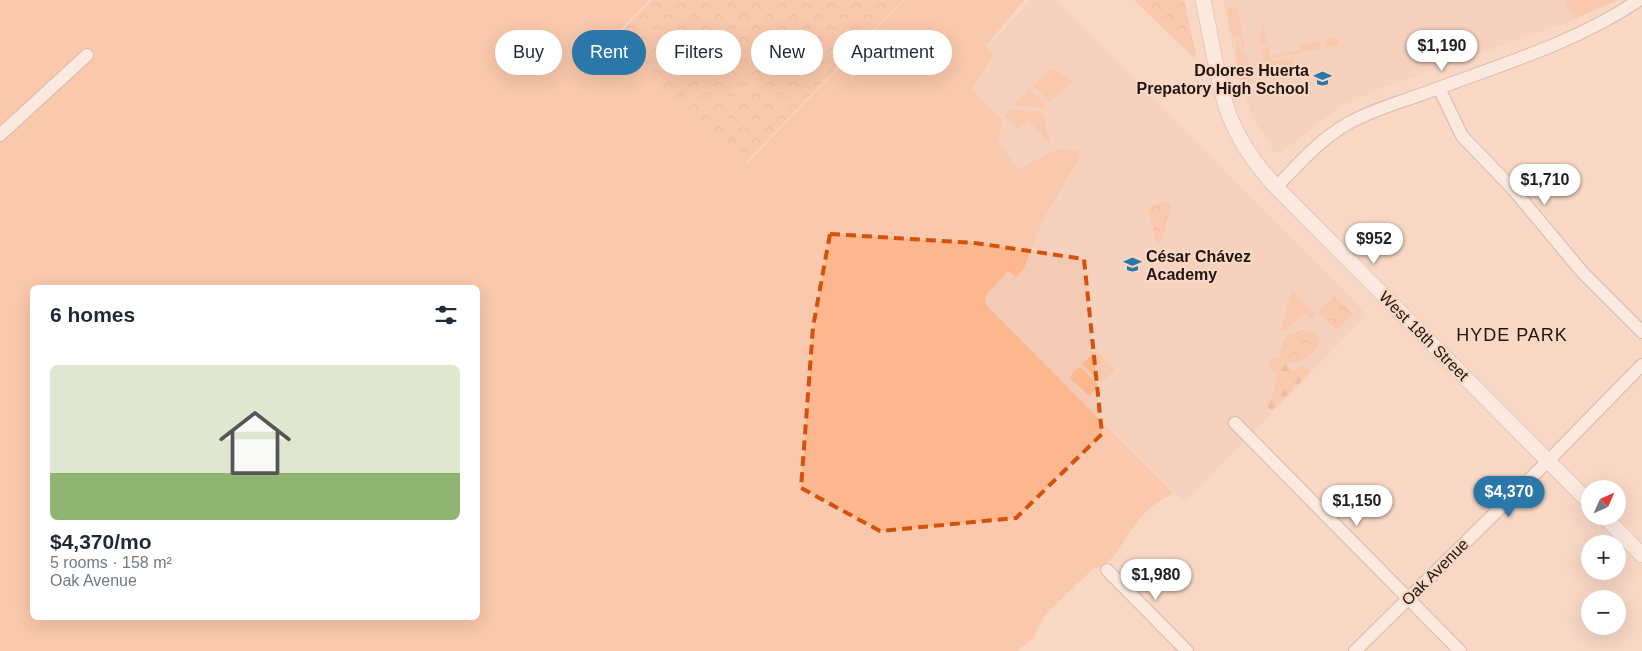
<!DOCTYPE html>
<meta charset="utf-8">
<style>
:root{--surface:#fff;--page:#f2f2f3;--text:#1f2937;--muted:#747a83;--line:#e0e1e3;--accent:#2b77aa}
body{margin:0;font-family:Arial,sans-serif;background:var(--page);color:var(--text);height:100vh;display:flex;flex-direction:column;font-size:19px;white-space:nowrap}
*{box-sizing:border-box;margin:0}
p{font-size:16px;color:var(--muted)}
.icon{flex:none;width:28px;height:28px;fill:none;stroke:currentColor;stroke-width:2;stroke-linecap:round;stroke-linejoin:round}
.map{position:relative;flex:1;overflow:hidden}
.details{position:absolute;left:30px;top:285px;width:450px;height:335px;display:flex;flex-direction:column;background:var(--surface);border-radius:8px;box-shadow:0 5px 20px #0002}
.details>*{flex:none}
.hud{position:absolute;left:495px;top:30px;width:475px;height:45px;display:flex;gap:10px}
.needle{width:32px;rotate:45deg}
.buttons{position:absolute;left:1581px;top:480px;display:grid;gap:10px}
.buttons a{display:grid;place-items:center;width:45px;height:45px;border-radius:50%;background:var(--surface);box-shadow:0 5px 20px #0002;font-size:25px}
.price{position:absolute;translate:-50% -42px;padding:0 11px;border-radius:18px;background:#fff;color:#222;font-size:16px;line-height:32px;filter:drop-shadow(0 1px 2px #0008)}
.price::after{content:'';position:absolute;left:50%;top:30px;width:15px;height:11px;margin-left:-8px;background:inherit;clip-path:polygon(0 0,100% 0,50% 100%)}
.price.active{background:var(--accent);color:#fff}
ul{padding:0;list-style:none}
li{display:grid;align-content:center;gap:10px;height:265px;padding:0 20px}
li+li{border-top:1px solid var(--line)}
li span{display:grid;place-items:center;height:155px;border-radius:8px;color:#555}
li>.icon{margin-inline-start:auto}
span .icon{width:90px;height:90px;fill:#fffc;stroke-width:1}
li b{font-size:21px}
h2{display:flex;justify-content:space-between;align-items:center;height:60px;padding:0 20px;font-size:21px}
.tag{padding:0 18px;border-radius:22px;background:var(--surface);box-shadow:0 5px 20px #0002;font-size:18px;line-height:45px}
.tag.active{background:var(--accent);color:#fff}
.map>svg:first-child{display:block}
.built{fill:#f3cbb4}
.grass{fill:#fcb78e;fill-rule:evenodd}
.forest{fill:url(#forest-firs)}
.park{fill:url(#park-crowns)}
.lines{fill:none;stroke-linecap:round;stroke-linejoin:round}
.minor-casing{stroke:#b39483;stroke-width:14}
.tertiary-casing{stroke:#b39483;stroke-width:16}
.minor{stroke:#fff;stroke-width:12}
.tertiary{stroke:#fff;stroke-width:15}
.marked{fill:none;stroke:#d4520c;stroke-width:4;stroke-dasharray:10 6;stroke-linejoin:round}
.labels{text-anchor:middle;dominant-baseline:central;stroke-width:4.5;stroke-linejoin:round;paint-order:stroke}
.poi-label{font-size:16px;font-weight:bold;fill:#221610;stroke:#f8d7c4;text-anchor:end}
.street-label{font-size:16px;fill:#221610;stroke:#f8d7c4}
.neighbourhood-label{font-size:18px;letter-spacing:1px;fill:#221610;stroke:#f8d7c4}
</style>
<div class="map">
<svg width="1642" height="651" viewBox="0 0 1642 651">
<defs>
<pattern id="forest-firs" width="22" height="20" patternUnits="userSpaceOnUse" patternTransform="scale(1.25)"><rect width="22" height="20" fill="#fcb78e"/><path d="M5 1l3.5 6h-7zM16 11l3.5 6h-7z" fill="#d89d79"/></pattern>
<pattern id="park-crowns" width="20" height="18" patternUnits="userSpaceOnUse" patternTransform="scale(1.25)"><rect width="20" height="18" fill="#fcb78e"/><path d="M2 6a3 3 0 1 1 6 0M12 15a3 3 0 1 1 6 0" fill="none" stroke="#d89d79"/></pattern>
</defs>
<rect width="100%" height="100%" fill="#f8d7c4"/>
<path class="built" d="M1030,0h27l310,315 -182,187 -211,-206 -24,-204z
M1223,0h350l6,18 -208,74 -30,14 -61,47 -6,-2 -22,-35 -11,-30z"/>
<path class="grass" d="M0,0h649l-35,36 132,128 158,-164h120l-38,46 7,9 -21,34 29,31 -2,22 19,28 39,-21 21,2 2,6 -36,61 -20,50 -8,9 -8,-6 -23,25 1,9 187,188 -21,13 -13,13 -25,37 -11,10 -10,3 -15,14 -34,33 -10,22 -17,13h-1017zM32,288h446v330h-446z
M1568,0h50l-42,18 -11,-13z
M1237,7l8,40 -2,2 -3,-14 -8,2 -6,-28z
M1261,14l6,30h-7c-3,-10 1,-9 2,-17 1,-5 -2,-8 -1,-13z
M1337,37l2,8 -13,3 -2,-6h2v-3z
M1238,39l3,14h5l7,24 -2,5 -9,4 -7,-37h2l-1,-9z
M1319,41l3,7 -48,10v-3l27,-5 -1,-5z
M1268,47l3,15 20,-4 2,2 2,9 -20,5 -9,-5 -5,-19z
M1051,68l22,13 -23,21 -17,-16z
M1029,89l18,16 -3,3 -30,-3z
M1011,109l29,3 4,5 6,27 -21,-23 -11,8 -13,-13z
M1292,291l23,23 -4,5 -7,-6 -19,18 -4,-2z
M1096,351l19,19 -14,13 -19,-19z
M1080,366l19,20 -10,10 -20,-19z"/>
<path class="forest" d="M1274,358l10,2 7,10 4,1c5,-4 8,-6 14,-3v5l-37,38 -4,-3 -1,-4c10,-12 7,-17 10,-31l-8,-5v-5z"/>
<path class="park" d="M652,0h251l-160,165 -128,-127z
M1134,0h50l12,55 -2,3z
M1168,201l3,6 -10,35h-5l-8,-34z
M1334,296l19,18 -16,16 -19,-18z
M1303,330l6,2h6c23,21 -62,58 -27,3z"/>
<g class="lines">
<defs>
<path id="minor" d="M1439,88l23,48 51,53 70,84 59,59
M0,135l87,-80
M1276,187c22,-22 43,-47 71,-63 24,-14 54,-22 81,-32 72,-27 147,-49 211,-92
M1235,423l225,228
M1107,570l80,81
M1355,651l193,-190 94,-96"/>
<path id="tertiary" d="M1203,0c8,36 13,74 24,109 10,30 28,55 49,78l314,316
M1604,516l38,39"/>
</defs>
<use href="#minor" class="minor-casing"/>
<use href="#tertiary" class="tertiary-casing"/>
<use href="#minor" class="minor"/>
<use href="#tertiary" class="tertiary"/>
</g>
<path d="M0 0H1642V651H0ZM830,234l145,9 109,16 18,175 -86,84 -136,13 -79,-43 12,-161z" fill="#f8d7c4" fill-opacity=".55" fill-rule="evenodd"/>
<path class="marked" d="M830,234l145,9 109,16 18,175 -86,84 -136,13 -79,-43 12,-161z"/>
<defs>
<symbol id="school-bare" viewBox="-9 -9 18 18"><path d="M0-5L7-2L0 1L-7-2ZM-4 1L0 2.5L4 1V4Q0 6-4 4Z" fill="#2b77aa" stroke="#f8d7c4" stroke-width="2.5" paint-order="stroke"/></symbol>
</defs>
<g fill-rule="evenodd">
<use href="#school-bare" x="1310" y="66" width="25" height="25"/>
<use href="#school-bare" x="1120" y="252" width="25" height="25"/>
</g>
<g class="labels">
<g class="poi-label">
<text x="1309" y="70">Dolores Huerta<tspan x="1309" dy="18">Prepatory High School</tspan></text>
<text x="1146" y="256" text-anchor="start">César Chávez<tspan x="1146" dy="18">Academy</tspan></text>
</g>
<g class="street-label">
<text transform="translate(1424 336) rotate(45)">West 18th Street</text>
<text transform="translate(1435 572) rotate(-45)">Oak Avenue</text>
</g>
<g class="neighbourhood-label">
<text x="1512" y="335">HYDE PARK</text>
</g>
</g>
</svg>
<div class="buttons">
<a><svg class="needle" viewBox="-14 -14 28 28"><path d="M0-13l5 13h-10z" fill="#e53935"/><path d="M0 13l5-13h-10z" fill="#747a83"/></svg></a>
<a>+</a>
<a>−</a>
</div>
<b class="price" style="left:1442px;top:72px">$1,190</b>
<b class="price" style="left:1545px;top:206px">$1,710</b>
<b class="price" style="left:1374px;top:265px">$952</b>
<b class="price active" style="left:1509px;top:518px">$4,370</b>
<b class="price" style="left:1357px;top:527px">$1,150</b>
<b class="price" style="left:1156px;top:601px">$1,980</b>
<div class="hud">
<a class="tag">Buy</a>
<a class="tag active">Rent</a>
<a class="tag">Filters</a>
<a class="tag">New</a>
<a class="tag">Apartment</a>
</div>
<section class="details">
<h2>6 homes<svg class="icon" aria-label="filters" viewBox="0 0 24 24"><path d="M4 7h16M4 17h16"/><circle cx="9" cy="7" r="2"/><circle cx="15" cy="17" r="2"/></svg></h2>
<ul>
<li><span style="background:linear-gradient(#dfe7d0 70%,#8fb573 0)"><svg class="icon" aria-label="home" viewBox="0 0 24 24"><path d="M3 11l9-7 9 7M6 9v11h12V9"/></svg></span><div><b>$4,370/mo</b><p>5 rooms · 158 m²</p><p>Oak Avenue</p></div></li>
</ul>
</section>
</div>
